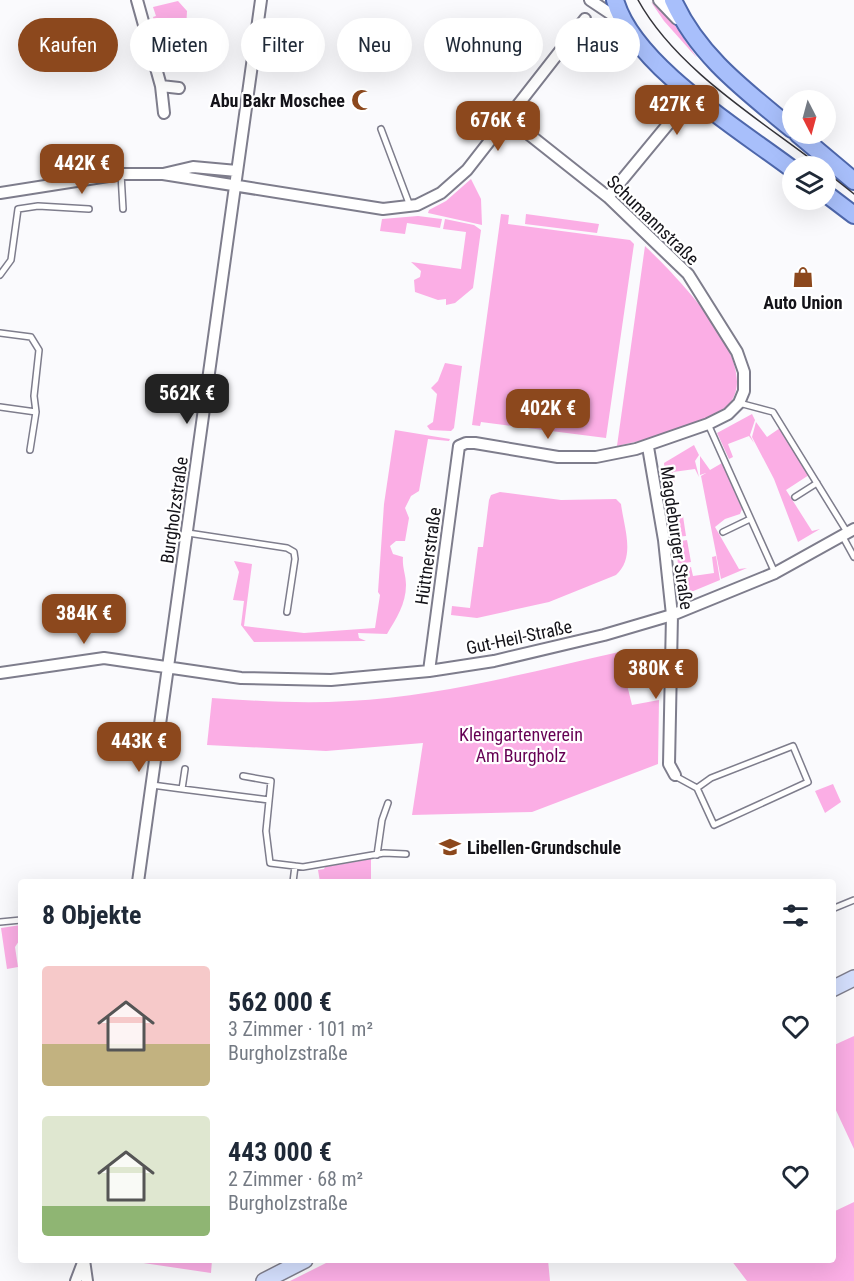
<!DOCTYPE html>
<html lang="de">
<meta charset="utf-8">
<style>
:root{--surface:#fff;--page:#f6f6f7;--text:#1f2937;--muted:#747a83;--accent:#8c481d}
body{margin:0;font-family:"Roboto Condensed",sans-serif;background:var(--page);color:var(--text);height:100vh;display:flex;flex-direction:column;font-size:22px;white-space:nowrap}
*{box-sizing:border-box;margin:0}
p{font-size:20px;color:var(--muted)}
.icon{flex:none;width:33px;height:33px;fill:none;stroke:currentColor;stroke-width:2;stroke-linecap:round;stroke-linejoin:round}
.map{position:relative;flex:1;overflow:hidden}
.panel{position:absolute;left:18px;top:879px;width:818px;height:384px;display:flex;flex-direction:column;background:var(--surface);border-radius:6px;box-shadow:0 6px 24px #0002}
.panel>*{flex:none}
.banner{position:absolute;left:18px;top:18px;width:819px;height:54px;display:flex;gap:12px}
.needle{width:39px;rotate:174deg}
.buttons{position:absolute;left:782px;top:90px;display:grid;gap:12px}
.buttons a{display:grid;place-items:center;width:54px;height:54px;border-radius:50%;background:var(--surface);box-shadow:0 6px 24px #0002;font-size:30px}
.price{position:absolute;translate:-50% -51px;padding:0 14px;border-radius:12px;background:var(--accent);color:#fff;font-size:20px;line-height:39px;filter:drop-shadow(0 2px 3px #0008)}
.price::after{content:'';position:absolute;left:50%;top:36px;width:18px;height:14px;margin-left:-9px;background:inherit;clip-path:polygon(0 0,100% 0,50% 100%)}
.price.current{background:#222;color:#fff}
ul{padding:0;list-style:none}
li{display:flex;align-items:center;gap:18px;height:150px;padding:0 24px}
li span{display:grid;place-items:center;flex:none;width:168px;height:120px;border-radius:6px;color:#555}
li>.icon{margin-inline-start:auto}
span .icon{width:72px;height:72px;fill:#fffc;stroke-width:1}
li b{font-size:26px}
h2{display:flex;justify-content:space-between;align-items:center;height:72px;padding:0 24px;font-size:26px}
.pill{padding:0 21px;border-radius:27px;background:var(--surface);box-shadow:0 6px 24px #0002;font-size:21px;line-height:54px}
.pill.current{background:var(--accent);color:#fff}
.map>svg:first-child{display:block}
.green{fill:#fbaee5}
.lines{fill:none;stroke-linecap:round;stroke-linejoin:round}
.lane-casing{stroke:#7e7d8c;stroke-width:8}
.street-casing{stroke:#7e7d8c;stroke-width:14}
.secondary-casing{stroke:#7e7d8c;stroke-width:18}
.primary-casing{stroke:#4e67ab;stroke-width:20}
.lane{stroke:#fff;stroke-width:5}
.street{stroke:#fff;stroke-width:10}
.secondary{stroke:#d4dffd;stroke-width:15}
.primary{stroke:#a8bffb;stroke-width:16}
.tram{stroke:#35343a;stroke-width:1.5}
.labels{text-anchor:middle;dominant-baseline:central;stroke-width:4.5;stroke-linejoin:round;paint-order:stroke}
.poi-label{font-size:18px;font-weight:bold;fill:#141319;stroke:#fff;text-anchor:end}
.street-label{font-size:18px;fill:#141319;stroke:#fff}
.park-label{font-size:18px;fill:#650053;stroke:#fff}
</style>
<div class="map">
<svg width="854" height="1281" viewBox="0 0 854 1281">
<rect width="100%" height="100%" fill="#fafafd"/>
<path class="green" d="M178,1l9,10 -1,19 19,2 -6,32 -36,-6 -10,-41 3,-1 -3,-9z
M651,2l21,19 25,37 -33,-37z
M471,179l10,20 1,26 -54,-12 1,-3 17,-9z
M501,214l8,1 -1,9 122,16 4,4 -28,194 -125,-16 -1,4 -8,-1z
M526,214l73,10 -2,9 -72,-9z
M418,216l24,3 -2,9 -33,-5 -2,11 -25,-3 2,-12z
M445,219l29,6 7,5 -8,58 -18,15 -9,2v-6l-8,1 -23,-8 -1,-12 6,-3 1,-6 -10,-9 50,7 5,-37 -23,-3z
M645,246c28,27 121,119 83,159 -20,20 -82,35 -111,41z
M445,363l17,3 -8,62 -3,3 -21,-1 -3,-4 6,-4 4,-28 -6,-6 7,-7z
M752,414l3,6 -5,15 4,8 -5,-7 -21,8 5,13 -4,2 -12,-26z
M756,422l11,15 13,-9 29,47 -23,15 26,41 8,-2 -22,13 -24,-63 -22,-42z
M395,430l55,9 -1,2 -21,-2 -9,52 -8,5 -6,12 4,10 -4,23h-9l-6,5 3,8 10,3c-1,10 3,18 3,28 0,19 -10,34 -19,49l-29,-1 1,5 7,3 -112,1 -13,-17 3,-24 -11,-1 6,-28 -5,-11 18,3 -8,62 60,7 71,-5 5,-33 -2,-3 6,-88z
M694,445l5,10 -4,6 4,16 -4,-8 -22,3 2,14 -8,2 -3,-25z
M700,456l10,14 12,-7 20,46 -2,5 -15,5 -10,8 24,42 8,-1 -26,11 -20,-103 5,-3 -6,2z
M500,492l61,8 55,-1 5,5c3,24 15,53 -5,71l-67,27 -72,16 -26,-3 1,-9 18,2 8,-61h5l6,-47 2,-5z
M683,516l3,20 -11,1 -3,-20z
M687,540l4,22 -13,2 -3,-22z
M716,556l4,24 -29,12 -9,-2 -4,-21 13,-2 2,9 21,-3 -2,-16z
M619,652l13,53 27,-5 -1,64 -126,48 -120,3 11,-72 -97,8 -119,-6 5,-47c46,3 91,6 137,3 92,-5 181,-29 270,-49z
M833,784l8,18 -16,11 -10,-22z
M371,859v23h-51l-2,-12 6,-1 1,-2z
M21,925v13l-6,9 3,20 -11,2 -6,-41z
M854,1036v113l-21,-45 -1,-58z
M854,1202v79h-107l-16,-21h101l1,-48z
M123,1260h89l-1,13z
M332,1260h216l2,21h-260z"/>
<g class="lines">
<defs>
<path id="lane" d="M381,129l29,77
M121,174l2,35
M0,275l11,-15 7,-51 20,-3 51,3
M0,333l31,4 8,13 -5,46 2,16 -6,38
M739,403l34,9 74,120
M0,407l36,5
M708,424l67,149
M795,497l22,-14
M723,532l27,-13
M188,533l99,15 7,4 1,7 -8,53
M843,537l11,20
M243,776l28,5 -5,50 4,32 33,4 81,-14 22,1
M675,776l22,12 17,37 94,-43 -15,-36 -82,32 -14,10
M152,785l30,4 3,-20
M182,789l87,11
M377,855l5,-35 6,-17
M293,882l2,-16
M832,909l22,-9
M0,922l21,-2"/>
<path id="street" d="M137,0l24,86 3,27
M590,0l33,22
M659,0l18,19
M161,86l18,2
M163,174l30,-7 44,4
M0,193l121,-19h42l220,35 34,-4 24,-12 26,-23 118,-151
M608,197l85,-103
M648,447l16,93 8,75 -3,149 6,11
M429,671l30,-225 7,-3h9l83,14h38l40,-8 72,-25 20,-10 11,-11 5,-12v-19l-7,-20 -49,-78 -80,-77 -101,-80
M0,673l104,-15 137,20 90,2 98,-9 65,-10 110,-26 68,-20 103,-42 79,-44
M138,882l123,-882
M84,1260l3,21
M76,1281l8,-21"/>
<path id="secondary" d="M832,989l22,-11
M264,1281l41,-21"/>
<path id="primary" d="M615,0c18,65 124,129 177,169
M673,0c25,56 73,91 119,129
M798,134l56,47
M825,193l29,22"/>
</defs>
<use href="#lane" class="lane-casing"/>
<use href="#street" class="street-casing"/>
<use href="#secondary" class="secondary-casing"/>
<use href="#primary" class="primary-casing"/>
<use href="#lane" class="lane"/>
<use href="#street" class="street"/>
<use href="#secondary" class="secondary"/>
<use href="#primary" class="primary"/>
<path class="tram" d="M638,0c38,69 121,119 182,166
M825,171l29,23"/>
</g>
<defs>
<symbol id="mosque-bare" viewBox="-9 -9 18 18"><path d="M3.5-4.9A6 6 0 1 0 3.5 4.9A5 5 0 1 1 3.5-4.9Z" fill="#8c481d" stroke="#fff" stroke-width="2.5" paint-order="stroke"/></symbol>
<symbol id="shop-bare" viewBox="-9 -9 18 18"><path d="M-5-2.5h2.3a2.7 3.5 0 0 1 5.4 0H5L5.5 6h-11ZM-1.5-2.5h3a1.5 2.3 0 0 0-3 0Z" fill="#8c481d" stroke="#fff" stroke-width="2.5" paint-order="stroke"/></symbol>
<symbol id="school-bare" viewBox="-9 -9 18 18"><path d="M0-5L7-2L0 1L-7-2ZM-4 1L0 2.5L4 1V4Q0 6-4 4Z" fill="#8c481d" stroke="#fff" stroke-width="2.5" paint-order="stroke"/></symbol>
</defs>
<g fill-rule="evenodd">
<use href="#mosque-bare" x="347" y="85" width="30" height="30"/>
<use href="#shop-bare" x="788" y="262" width="30" height="30"/>
<use href="#school-bare" x="435" y="832" width="30" height="30"/>
</g>
<g class="labels">
<g class="poi-label">
<text x="345" y="100">Abu Bakr Moschee</text>
<text x="803" y="302" text-anchor="middle">Auto Union</text>
<text x="467" y="847" text-anchor="start">Libellen-Grundschule</text>
</g>
<g class="street-label">
<text transform="translate(653 220) rotate(44)">Schumannstraße</text>
<text transform="translate(174 510) rotate(-82)">Burgholzstraße</text>
<text transform="translate(677 538) rotate(82)">Magdeburger Straße</text>
<text transform="translate(428 556) rotate(-82)">Hüttnerstraße</text>
<text transform="translate(519 637) rotate(-12)">Gut-Heil-Straße</text>
</g>
<g class="park-label">
<text x="521" y="734">Kleingartenverein<tspan x="521" dy="21">Am Burgholz</tspan></text>
</g>
</g>
</svg>
<div class="buttons">
<a><svg class="needle" viewBox="-14 -14 28 28"><path d="M0-13l5 13h-10z" fill="#e53935"/><path d="M0 13l5-13h-10z" fill="#747a83"/></svg></a>
<a><svg class="icon" aria-label="layers" viewBox="0 0 24 24"><path d="M12 4l9 5-9 5-9-5zM3 14l9 5 9-5"/></svg></a>
</div>
<b class="price" style="left:677px;top:136px">427K €</b>
<b class="price" style="left:498px;top:152px">676K €</b>
<b class="price" style="left:82px;top:195px">442K €</b>
<b class="price current" style="left:187px;top:425px">562K €</b>
<b class="price" style="left:548px;top:440px">402K €</b>
<b class="price" style="left:84px;top:645px">384K €</b>
<b class="price" style="left:656px;top:700px">380K €</b>
<b class="price" style="left:139px;top:773px">443K €</b>
<div class="banner">
<a class="pill current">Kaufen</a>
<a class="pill">Mieten</a>
<a class="pill">Filter</a>
<a class="pill">Neu</a>
<a class="pill">Wohnung</a>
<a class="pill">Haus</a>
</div>
<section class="panel">
<h2>8 Objekte<svg class="icon" aria-label="filters" viewBox="0 0 24 24"><path d="M4 7h16M4 17h16"/><circle cx="9" cy="7" r="2"/><circle cx="15" cy="17" r="2"/></svg></h2>
<ul>
<li><span style="background:linear-gradient(#f6c9c9 65%,#c2b280 0)"><svg class="icon" aria-label="home" viewBox="0 0 24 24"><path d="M3 11l9-7 9 7M6 9v11h12V9"/></svg></span><div><b>562 000 €</b><p>3 Zimmer · 101 m²</p><p>Burgholzstraße</p></div><svg class="icon" aria-label="heart" viewBox="0 0 24 24"><path d="M12 20l-8-8c-3-5 5-10 8-4 3-6 11-1 8 4z"/></svg></li>
<li><span style="background:linear-gradient(#dfe7d0 75%,#8fb573 0)"><svg class="icon" aria-label="home" viewBox="0 0 24 24"><path d="M3 11l9-7 9 7M6 9v11h12V9"/></svg></span><div><b>443 000 €</b><p>2 Zimmer · 68 m²</p><p>Burgholzstraße</p></div><svg class="icon" aria-label="heart" viewBox="0 0 24 24"><path d="M12 20l-8-8c-3-5 5-10 8-4 3-6 11-1 8 4z"/></svg></li>
</ul>
</section>
</div>
